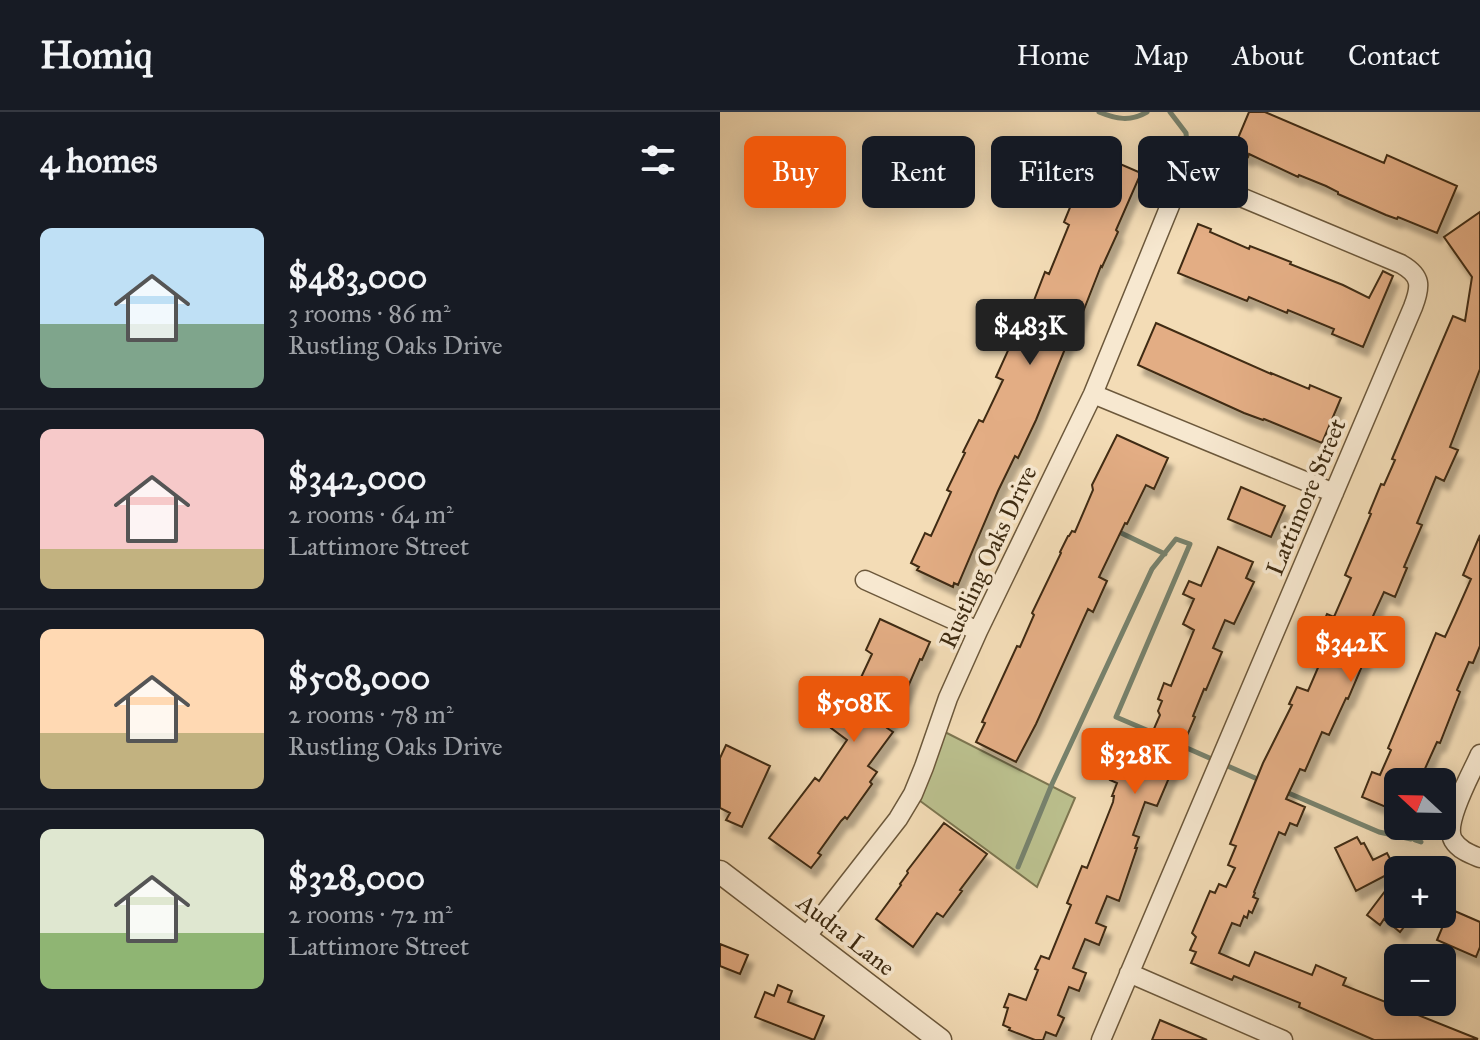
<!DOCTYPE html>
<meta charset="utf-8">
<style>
:root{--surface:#171b24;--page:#242831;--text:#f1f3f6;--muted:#9ea1a6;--line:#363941;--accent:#ea580c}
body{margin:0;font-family:"IM FELL Great Primer",serif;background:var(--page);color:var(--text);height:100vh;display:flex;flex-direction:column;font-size:30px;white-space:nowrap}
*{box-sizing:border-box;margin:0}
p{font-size:26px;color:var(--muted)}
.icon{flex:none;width:44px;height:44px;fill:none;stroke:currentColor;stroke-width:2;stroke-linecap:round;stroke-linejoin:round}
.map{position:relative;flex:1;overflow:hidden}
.panel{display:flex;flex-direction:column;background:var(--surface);width:720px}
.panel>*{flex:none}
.top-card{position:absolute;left:24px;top:24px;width:616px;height:72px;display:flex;gap:16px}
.needle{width:52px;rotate:292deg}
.controls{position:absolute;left:664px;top:656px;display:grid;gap:16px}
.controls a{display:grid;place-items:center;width:72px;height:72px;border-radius:12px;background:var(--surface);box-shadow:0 4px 20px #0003;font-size:40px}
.price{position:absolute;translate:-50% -68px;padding:0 18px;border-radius:8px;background:var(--accent);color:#fff;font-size:26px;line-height:52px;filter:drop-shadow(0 2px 4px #0008)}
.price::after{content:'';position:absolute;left:50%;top:48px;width:24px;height:18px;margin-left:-12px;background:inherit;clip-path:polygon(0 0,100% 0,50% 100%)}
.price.active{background:#222;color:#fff}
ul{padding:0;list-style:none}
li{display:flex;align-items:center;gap:24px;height:200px;padding:0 40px}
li+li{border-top:2px solid var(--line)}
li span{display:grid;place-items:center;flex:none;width:224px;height:160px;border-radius:12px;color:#555}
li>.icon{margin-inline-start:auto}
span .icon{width:96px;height:96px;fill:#fffc;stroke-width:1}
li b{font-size:34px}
h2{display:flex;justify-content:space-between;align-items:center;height:96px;padding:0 40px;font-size:34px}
.pill{padding:0 28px;border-radius:12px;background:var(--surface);box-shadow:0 4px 20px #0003;font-size:28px;line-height:72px}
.pill.active{background:var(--accent);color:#fff}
header{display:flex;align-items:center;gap:48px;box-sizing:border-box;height:112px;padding:0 40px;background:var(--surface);border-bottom:2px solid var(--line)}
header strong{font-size:38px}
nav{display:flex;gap:44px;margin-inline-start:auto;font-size:28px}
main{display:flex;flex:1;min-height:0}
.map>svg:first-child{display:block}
.green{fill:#bbc08e;stroke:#7d7650;stroke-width:2}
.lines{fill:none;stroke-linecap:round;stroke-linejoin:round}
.stream{stroke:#77826d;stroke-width:5}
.building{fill:#e3ad84;stroke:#3f2c12;stroke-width:2;filter:url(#shadow)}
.minor-casing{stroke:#6c583b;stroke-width:21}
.tertiary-casing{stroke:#6c583b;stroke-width:25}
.minor{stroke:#f7e8d0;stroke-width:18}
.tertiary{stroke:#f7e8d0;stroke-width:22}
.labels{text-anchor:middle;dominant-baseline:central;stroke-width:7;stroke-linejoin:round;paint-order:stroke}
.street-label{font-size:24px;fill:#3f2c12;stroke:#f7e8d0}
</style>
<header>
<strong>Homiq</strong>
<nav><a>Home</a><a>Map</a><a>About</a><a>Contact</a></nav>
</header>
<main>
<section class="panel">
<h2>4 homes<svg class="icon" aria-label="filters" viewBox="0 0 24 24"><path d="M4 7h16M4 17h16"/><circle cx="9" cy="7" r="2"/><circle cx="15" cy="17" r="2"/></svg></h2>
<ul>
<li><span style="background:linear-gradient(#bfe0f5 60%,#7fa58c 0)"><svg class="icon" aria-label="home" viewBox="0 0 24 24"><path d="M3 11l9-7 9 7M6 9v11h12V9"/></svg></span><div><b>$483,000</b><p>3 rooms · 86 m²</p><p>Rustling Oaks Drive</p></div></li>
<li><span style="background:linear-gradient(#f6c9c9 75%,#c2b280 0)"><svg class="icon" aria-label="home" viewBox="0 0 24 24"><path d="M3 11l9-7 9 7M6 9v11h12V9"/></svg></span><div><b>$342,000</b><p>2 rooms · 64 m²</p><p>Lattimore Street</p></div></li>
<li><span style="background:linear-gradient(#ffd9b3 65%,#c2b280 0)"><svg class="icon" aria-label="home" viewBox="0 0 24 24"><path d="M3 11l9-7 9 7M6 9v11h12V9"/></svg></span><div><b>$508,000</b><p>2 rooms · 78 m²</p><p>Rustling Oaks Drive</p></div></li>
<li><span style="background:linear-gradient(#dfe7d0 65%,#8fb573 0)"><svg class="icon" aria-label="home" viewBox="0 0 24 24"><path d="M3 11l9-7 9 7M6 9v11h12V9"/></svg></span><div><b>$328,000</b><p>2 rooms · 72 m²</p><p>Lattimore Street</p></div></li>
</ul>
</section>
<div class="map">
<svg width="760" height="928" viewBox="0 0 760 928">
<defs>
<filter id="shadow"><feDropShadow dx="5" dy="9" stdDeviation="2" flood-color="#0004"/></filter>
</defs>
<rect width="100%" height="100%" fill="#f3dcb6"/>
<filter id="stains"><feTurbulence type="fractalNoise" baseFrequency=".0025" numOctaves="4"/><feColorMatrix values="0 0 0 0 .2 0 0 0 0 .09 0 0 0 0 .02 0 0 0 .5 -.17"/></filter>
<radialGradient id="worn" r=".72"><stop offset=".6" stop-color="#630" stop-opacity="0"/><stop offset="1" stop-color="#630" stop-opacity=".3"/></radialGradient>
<path class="green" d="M217,616l138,70 -38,89 -125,-92z"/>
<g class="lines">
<path class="stream" d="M379,0c17,7 31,10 48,0
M450,0l16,21 1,11
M397,419l48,23
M460,633l34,15
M503,652l39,17
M566,680l93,40 32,7
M695,728l6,2
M298,755l34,-83 100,-215 24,-30 14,5 -74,173 40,17"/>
</g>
<path class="building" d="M529,0h16l119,51 3,-8 70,31 -20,47 -39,-16 -1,2 -11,-4 -48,-21v-2l-12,-6 -27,-11 -1,2 -49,-23 -1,3 -15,-7z
M370,39l51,22 -25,57 2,2 -16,35 -1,-1 -29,74 -3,-1 -33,81 -18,38 -3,-2 -17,35 -40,94 -4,-2 -1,4 -36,-17 2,-3 -8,-4 14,-30 6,3 20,-44 -4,-2 18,-37 -2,-1 16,-32 4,2 20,-42 -7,-3 14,-31 6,3 19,-45 -2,-1 12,-31 4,2 20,-49 -5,-3 16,-39 -3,-1z
M760,100v157l-30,78 8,3 -14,31 -8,-4 -19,46 5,2 -18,42 3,1 -12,29 -11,-5 -16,35 9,4 -29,68 -2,-1 -17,37 -7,-3 -17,39 -5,-2 -14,30 19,8 -8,19 -7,-3 -5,12 -6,-3 -25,60 1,1 -2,4 5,2 -6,14 -3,-2 -2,7 -3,-2 -4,10 -8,-3 -13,30 30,13 6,-14 57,23 4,-10 30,13 -3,7 135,54 -104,1 -75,-33 1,-4 -66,-27 -2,4 -41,-17 5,-11 -6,-2 6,-13 -4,-4 18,-42 5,2 4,-9 7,3 9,-19 -7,-3 8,-19 -6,-2 33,-81 29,-58 -3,-1 8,-17 11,4 12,-28 -12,-5 19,-44 7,3 17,-39 -6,-3 26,-61 -2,-1 12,-29 3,1 11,-25 -3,-1 61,-143 12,5 7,-44 -28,-40z
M478,112l13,5 -1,3 39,17 1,-3 41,16 -1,2 53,21 26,13 14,-27 10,5 -30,71 -31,-13 2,-5 -46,-19 -1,3 -38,-16 -2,4 -69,-28z
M436,211l115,51v-1l38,16 1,-4 31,13 -19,45 -58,-24 -1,1 -19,-7 -106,-48z
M397,323l51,23 -14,31 -8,-4 -19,39 -2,-1 -26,54 8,4 -14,31 -5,-3 -52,115 -20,38 -40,-20 9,-19 -3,-1 35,-76 3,1 14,-32 -2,-2 29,-60 -1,-1 8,-16h1l3,-5 3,1 18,-42 -1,-5z
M521,375l44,19 -14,31 -43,-18z
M760,423v111l-7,17 -4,-1 -12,28 3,2 -20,51 -3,-1 -18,40h-21v30l-36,-15 10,-25 8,3 11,-25 -3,-2 48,-115 9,4 10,-22 16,-36 -8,-4z
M498,435l35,15 -7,16 8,4 -20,42 -9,-4 -12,28 9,4 -16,38 -2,-1 -11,27 2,1 -38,89 -12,-4 -12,33 6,2 -4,11h2l-18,53 -12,-5 -11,27 10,4 -7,18 -14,-6 -12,29 13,5 -7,18 -10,-4 -11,28 6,3 -8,18 -10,-4 -3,8h-8l-26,-10 1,-2 -7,-3 5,-17 -4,-1 5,-13 17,6 12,-30 -3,-1 6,-13 8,3 22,-54 -4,-2 15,-37 5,2 26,-66 1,-6h-2l5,-13 -7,-3 21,-50 19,8 10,-23 -2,-4 4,-10 -4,-2 6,-16 7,3 23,-56 -11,-6 11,-25 -11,-5 6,-13 12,5z
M160,507l50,23 -8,18 -2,-1 -16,37 -2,-1 -15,33 6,4 -25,34 9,6 -7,10 2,2 -25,35 -2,-2 -4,4 -23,32 3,2 -10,13 -42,-30 46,-60 4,3 28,-41 -16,-12 19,-27 22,-47 -6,-4z
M6,633l44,21 -28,61 -16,-7 4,-7 -10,-5v-50z
M224,711l43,31 -27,36 2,1 -19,26 -6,-4 -24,34 -37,-28 25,-34 -1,-1 8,-11 -1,-2z
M637,725l4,7 3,-1 9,17 14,-7 9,17 -40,21 -21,-43z
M678,762v40h16l-14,18 -16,-13 -4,6 -13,-10z
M730,797l30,13v25l-4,10 -39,-17z
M0,832l28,11 -8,19 -20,-8z
M58,873l14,6 -4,11 36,14 -10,24 -59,-23 10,-25 9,4z
M440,908l47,20h-55z"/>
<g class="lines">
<defs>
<path id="minor" d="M373,282l241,99
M145,468l113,51
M760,642c-8,19 -37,68 -27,86 6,10 17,14 27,18
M86,825l92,-118 15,-25 11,-27 24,-69 30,-67 115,-237 78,-191c10,-16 22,-23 41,-18l189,79c21,12 20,22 12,43l-312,733
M409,861l154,67"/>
<path id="tertiary" d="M0,760l220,168"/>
</defs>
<use href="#minor" class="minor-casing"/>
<use href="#tertiary" class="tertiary-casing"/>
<use href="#minor" class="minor"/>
<use href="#tertiary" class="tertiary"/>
</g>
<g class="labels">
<g class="street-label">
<text transform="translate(586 385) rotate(-67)">Lattimore Street</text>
<text transform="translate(268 445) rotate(-65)">Rustling Oaks Drive</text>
<text transform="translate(126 823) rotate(38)">Audra Lane</text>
</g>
</g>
<rect width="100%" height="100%" filter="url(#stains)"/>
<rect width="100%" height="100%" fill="url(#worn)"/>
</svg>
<div class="controls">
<a><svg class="needle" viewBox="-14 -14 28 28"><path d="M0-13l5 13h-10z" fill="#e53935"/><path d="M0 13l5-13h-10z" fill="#9ea1a6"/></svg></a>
<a>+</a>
<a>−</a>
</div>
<b class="price active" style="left:310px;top:255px">$483K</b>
<b class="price" style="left:631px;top:572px">$342K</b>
<b class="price" style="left:134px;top:632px">$508K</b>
<b class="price" style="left:415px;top:684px">$328K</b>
<div class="top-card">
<a class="pill active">Buy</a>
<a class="pill">Rent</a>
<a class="pill">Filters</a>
<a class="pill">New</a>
</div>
</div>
</main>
